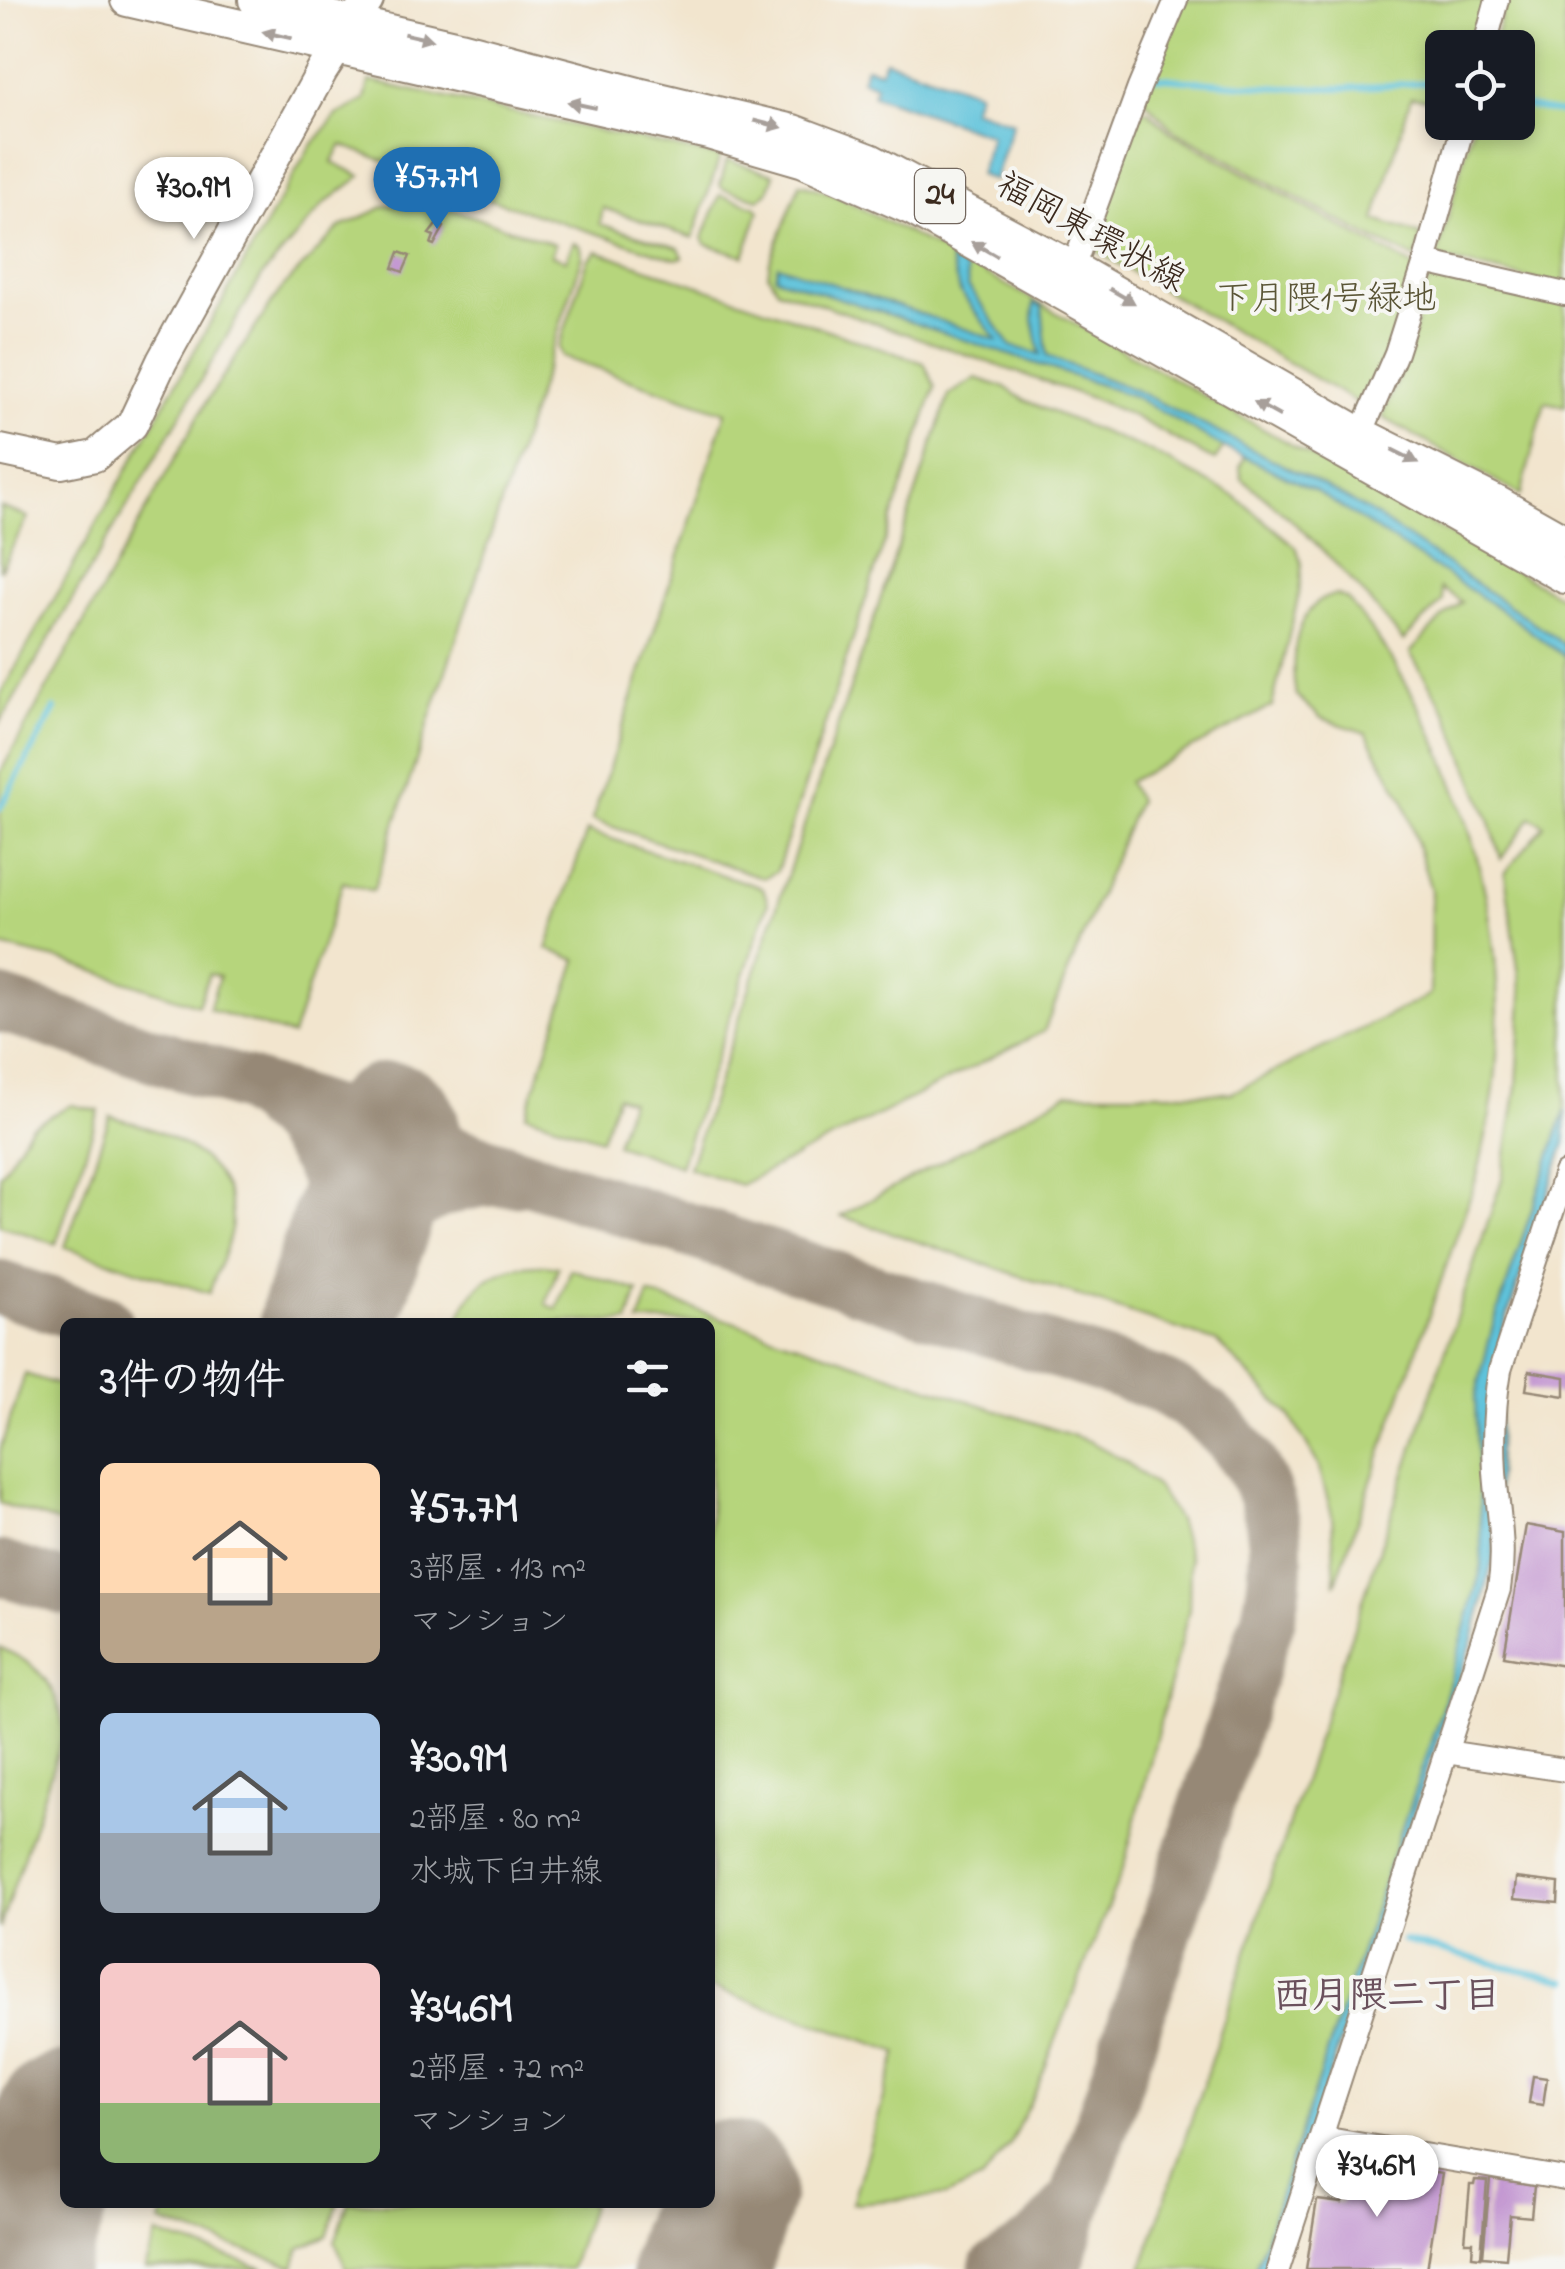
<!DOCTYPE html>
<html lang="ja">
<meta charset="utf-8">
<style>
:root{--surface:#171b24;--page:#242831;--text:#f1f3f6;--muted:#9ea1a6;--accent:#1f6fb2}
body{margin:0;font-family:"Indie Flower","Klee One",sans-serif;background:var(--page);color:var(--text);height:100vh;display:flex;flex-direction:column;font-size:38px;white-space:nowrap}
*{box-sizing:border-box;margin:0}
p{font-size:32px;color:var(--muted)}
.icon{flex:none;width:55px;height:55px;fill:none;stroke:currentColor;stroke-width:2;stroke-linecap:round;stroke-linejoin:round}
.map{position:relative;flex:1;overflow:hidden}
.details{position:absolute;left:60px;top:1318px;width:655px;height:890px;display:flex;flex-direction:column;background:var(--surface);border-radius:15px;box-shadow:0 5px 15px #0003}
.details>*{flex:none}
.buttons{position:absolute;left:1425px;top:30px;display:grid;gap:20px}
.buttons a{display:grid;place-items:center;width:110px;height:110px;border-radius:15px;background:var(--surface);box-shadow:0 5px 15px #0003;font-size:50px}
.price{position:absolute;translate:-50% -85px;padding:0 22px;border-radius:35px;background:#fff;color:#222;font-size:32px;line-height:65px;filter:drop-shadow(0 2px 5px #0008)}
.price::after{content:'';position:absolute;left:50%;top:60px;width:30px;height:22px;margin-left:-15px;background:inherit;clip-path:polygon(0 0,100% 0,50% 100%)}
.price.on{background:var(--accent);color:#fff}
ul{padding:0;list-style:none}
li{display:flex;align-items:center;gap:30px;height:250px;padding:0 40px}
li span{display:grid;place-items:center;flex:none;width:280px;height:200px;border-radius:15px;color:#555}
li>.icon{margin-inline-start:auto}
span .icon{width:120px;height:120px;fill:#fffc;stroke-width:1}
li b{font-size:42px}
h2{display:flex;justify-content:space-between;align-items:center;height:120px;padding:0 40px;font-size:42px}
.map>svg:first-child{display:block}
.green{fill:#b6d57c;stroke:#78804d;stroke-width:2.5}
.water{fill:#5ec3db;stroke:#4c767c;stroke-width:2.5}
.lines{fill:none;stroke-linecap:round;stroke-linejoin:round}
.stream{stroke:#5ec3db;stroke-width:6}
.taxiway{stroke:#968876;stroke-width:55}
.runway{stroke:#968876;stroke-width:138}
.building{fill:#c499d2}
.minor-casing{stroke:#968876;stroke-width:26}
.secondary-casing{stroke:#968876;stroke-width:34}
.primary-casing{stroke:#968876;stroke-width:36}
.minor{stroke:#fff;stroke-width:22}
.secondary{stroke:#fff;stroke-width:30}
.primary{stroke:#fff;stroke-width:32}
.oneway{fill:#a79f9a}
.labels{text-anchor:middle;dominant-baseline:central;stroke-width:8;stroke-linejoin:round;paint-order:stroke}
.shield{fill:#f6f6f2;stroke:#73675e;stroke-width:2.5}
.shield-label{font-size:32px;font-weight:bold;fill:#3b2a1e}
.street-label{font-size:35px;fill:#3b2a1e;stroke:#f6f6f2}
.park-label{font-size:35px;fill:#5a5536;stroke:#f6f6f2}
.neighbourhood-label{font-size:38px;font-weight:bold;fill:#6b515d;stroke:#f6f6f2}
</style>
<div class="map">
<svg width="1565" height="2269" viewBox="0 0 1565 2269">
<rect width="100%" height="100%" fill="#f6f6f2"/>
<filter id="ink" filterUnits="userSpaceOnUse"><feTurbulence type="fractalNoise" baseFrequency=".01" numOctaves="2"/><feDisplacementMap in="SourceGraphic" scale="20" xChannelSelector="R" yChannelSelector="G"/><feConvolveMatrix kernelMatrix="1 2 1 2 8 2 1 2 1" color-interpolation-filters="sRGB"/></filter>
<filter id="wash" filterUnits="userSpaceOnUse"><feTurbulence type="fractalNoise" baseFrequency=".0048" numOctaves="4" result="noise"/><feDisplacementMap in="SourceGraphic" scale="40" xChannelSelector="R" yChannelSelector="G"/><feGaussianBlur stdDeviation="2.25" result="paint"/><feColorMatrix in="noise" values="0 0 0 0 0 0 0 0 0 0 0 0 0 0 0 0 0 1.4 0 .05"/><feComposite in="paint" operator="in"/></filter>
<g filter="url(#wash)">
<rect width="100%" height="100%" fill="#f2e5ce"/>
<path class="green" d="M1181,0h307l-13,47 -33,1v53l-31,-4 -36,123 46,15 -5,24 -45,-21 -200,-110 -30,-32z
M1506,0h59v287l-128,-29 36,-135 45,-1v-74l-25,-1z
M369,81l351,76 -27,81 -90,-30 -3,16 79,24 4,9 -7,2 -206,-66 -128,-48 -10,17 29,14 -37,28 -62,72 -262,447v-28l308,-545 29,-35 28,-15z
M1147,110l22,21 247,137 -23,78 -30,60 -274,-159 46,-135z
M727,160l47,14 -6,18 -9,7 -36,-10 -3,-4z
M800,183l36,12 178,94 551,310v544l-63,189 -8,224 -21,84 -42,118 -163,511h-126l360,-1090 15,-92 5,-89 -17,-125 39,-48 -13,-8 -30,42 -12,-40 -42,-106 -37,-60 32,-35 20,-16 -21,-14 2,13 -40,40c-49,-60 -99,-115 -161,-162l-2,-11 4,-11 -20,-10 -9,13 -7,-3 -77,-42 -40,-17 -314,-109 -9,-14 2,-14z
M720,195l35,11 4,5 -15,45 -39,-12 -2,-7z
M430,202l125,42 -4,11 15,5 7,-17 7,2 3,11 -210,635 -30,-9 -51,154 -83,-27 10,-32 -10,-3 -11,31 -137,-45 -61,-14v-173l207,-372 72,-109 60,-64 47,-22z
M597,251l327,112 11,24 -158,484 -13,7 -172,-58 134,-408 -164,-55 -3,-10 29,-87z
M1436,272l129,31v103l-20,-4 -24,93 -139,-78 26,-63 20,-73z
M976,378l30,10 19,13 124,50 87,46 60,50 6,17 -3,30 -27,112 -144,76 10,18 -94,231 -304,154 -51,-17 260,-773z
M0,507l28,10 -28,54z
M1337,595l11,5c17,22 35,44 49,68 70,115 108,254 100,388 -2,41 -11,81 -20,121l-142,408 -3,-70 -14,-51 -28,-48 -73,-74 -376,-126 227,-123h163l199,-98 1,-105 -27,-89 -38,-68 -45,-15 -25,-23c-7,-34 -1,-95 41,-100z
M587,831l176,57 5,15 -88,263 -64,-22 14,-43 -13,-5 -16,43 -75,-25 51,-154 -30,-11z
M72,1105l27,6 -43,133 -56,-19v-50l31,-49z
M110,1116c50,13 121,39 122,103 0,23 -16,52 -23,74l-144,-46z
M545,1265l13,2 -12,37 11,5 14,-40 67,22 -10,31h-170c13,-41 44,-58 87,-57z
M649,1294l440,147 35,19 33,27 21,33 12,39 -1,50 -65,256 -87,223 -27,55 -27,36 -37,17 -94,7 46,-151 -188,-65v-665h-71z
M25,1374l40,13v138l-65,-22v-53z
M0,1648c40,16 60,41 64,85l-64,195z
M167,2203v-1l171,1 -11,33 -27,12 -6,19 -133,-45z
M348,2203v-1l244,1 -22,66h-223l-12,-27z
M157,2234l108,35h-120z"/>
<path class="water" d="M885,60l93,32 -6,17 41,13 -19,58 -15,-5 12,-40 -118,-40 3,-10 -15,-5 5,-13 14,4z
M950,260l16,9 2,17 43,60 29,8 -7,-34 1,-17 8,4 5,49 88,34 183,93 52,29 179,121 16,13v11l-59,-44 -192,-123 -91,-43 -90,-51 -358,-119 3,-12 219,75 -37,-48z
M1565,1111v32l-63,189 -8,224 -21,84 -42,118 -164,511h-12l193,-579 34,-124 -7,-167 17,-70z"/>
<g class="lines">
<path class="stream" d="M1150,77l134,11h64l94,-7
M1518,105l47,9
M0,808l55,-99
M1403,1941l162,40"/>
<path class="taxiway" d="M0,1004l1157,380c97,50 137,127 111,235l-214,650
M255,1091c63,42 92,113 88,187
M343,1278c36,-64 99,-103 173,-99
M0,1288l105,34
M0,1568l65,20
M996,2269c30,-16 54,-34 73,-62"/>
<path class="runway" d="M328,1322l63,-191
M16,2269l49,-148
M700,2269l26,-80"/>
</g>
<g id="blocks">
<path class="building" d="M439,221l5,6 -10,18 -3,-1 3,-8 -5,-2z
M399,252l11,4 -7,16 -10,-4z
M1529,1371l36,6v19l-39,-6z
M1526,1525l39,7v134l-61,-10z
M1516,1878l43,5 -1,20 -44,-4z
M1533,2076l14,2 -4,27 -14,-2z
M1349,2159l93,15 -15,95h-121l11,-69 25,3z
M1490,2179l44,7 -3,31 -21,-2 -4,43 -23,-2z
M1475,2180l12,1 -6,76 -9,-1 1,-14h-8l5,-57h4z"/>
</g>
</g>
<g filter="url(#ink)">
<use href="#blocks" fill-opacity="0" stroke="#968876" stroke-width="2.5"/>
<g class="lines">
<defs>
<path id="minor" d="M1484,48l13,-48
M1424,265l10,-1 131,30
M1073,268l66,-180 37,-88
M1361,434l35,-81 28,-88 40,-143
M1446,1752l119,18
M1322,2138l243,41
M1278,2269l221,-680c7,-43 -1,-75 -4,-117 -2,-34 -1,-68 5,-102l65,-197"/>
<path id="secondary" d="M0,450l61,13 34,-7 37,-31 30,-64 160,-290 46,-71"/>
<path id="primary" d="M127,0l581,133 96,28 109,48 652,368
M255,0l204,47 179,47 155,37 77,29 203,108 288,166 135,68 69,39"/>
</defs>
<use href="#minor" class="minor-casing"/>
<use href="#secondary" class="secondary-casing"/>
<use href="#primary" class="primary-casing"/>
<use href="#minor" class="minor"/>
<use href="#secondary" class="secondary"/>
<use href="#primary" class="primary"/>
</g>
<defs><path id="oneway-solid" d="M-6-.8H1V-3.2L6.5 0L1 3.2V.8H-6Z" transform="scale(2.5)"/></defs>
<g class="oneway">
<use href="#oneway-solid" transform="translate(277 35) rotate(-167)"/>
<use href="#oneway-solid" transform="translate(418 37) rotate(13)"/>
<use href="#oneway-solid" transform="translate(582 105) rotate(-168)"/>
<use href="#oneway-solid" transform="translate(768 124) rotate(14)"/>
<use href="#oneway-solid" transform="translate(984 249) rotate(-150)"/>
<use href="#oneway-solid" transform="translate(1122 296) rotate(30)"/>
<use href="#oneway-solid" transform="translate(1267 409) rotate(-151)"/>
<use href="#oneway-solid" transform="translate(1405 456) rotate(27)"/>
</g>
</g>
<g class="labels">
<rect class="shield" x="915" y="169" width="50" height="54" rx="8"/>
<g class="shield-label">
<text x="940" y="196">24</text>
</g>
<g class="street-label">
<text transform="translate(1090 234) rotate(29)">福岡東環状線</text>
</g>
<g class="park-label">
<text x="1326" y="300">下月隈1号緑地</text>
</g>
<g class="neighbourhood-label">
<text x="1387" y="1998">西月隈二丁目</text>
</g>
</g>
</svg>
<div class="buttons">
<a><svg class="icon" aria-label="locate" viewBox="0 0 24 24"><circle cx="12" cy="12" r="6"/><path d="M12 2v4M12 18v4M2 12h4M18 12h4"/></svg></a>
</div>
<b class="price on" style="left:437px;top:232px">¥57.7M</b>
<b class="price" style="left:194px;top:242px">¥30.9M</b>
<b class="price" style="left:1377px;top:2220px">¥34.6M</b>
<section class="details">
<h2>3件の物件<svg class="icon" aria-label="filters" viewBox="0 0 24 24"><path d="M4 7h16M4 17h16"/><circle cx="9" cy="7" r="2"/><circle cx="15" cy="17" r="2"/></svg></h2>
<ul>
<li><span style="background:linear-gradient(#ffd9b3 65%,#b9a48a 0)"><svg class="icon" aria-label="home" viewBox="0 0 24 24"><path d="M3 11l9-7 9 7M6 9v11h12V9"/></svg></span><div><b>¥57.7M</b><p>3部屋 · 113 m²</p><p>マンション</p></div></li>
<li><span style="background:linear-gradient(#a9c7e8 60%,#9aa5b1 0)"><svg class="icon" aria-label="home" viewBox="0 0 24 24"><path d="M3 11l9-7 9 7M6 9v11h12V9"/></svg></span><div><b>¥30.9M</b><p>2部屋 · 80 m²</p><p>水城下臼井線</p></div></li>
<li><span style="background:linear-gradient(#f6c9c9 70%,#8fb573 0)"><svg class="icon" aria-label="home" viewBox="0 0 24 24"><path d="M3 11l9-7 9 7M6 9v11h12V9"/></svg></span><div><b>¥34.6M</b><p>2部屋 · 72 m²</p><p>マンション</p></div></li>
</ul>
</section>
</div>
